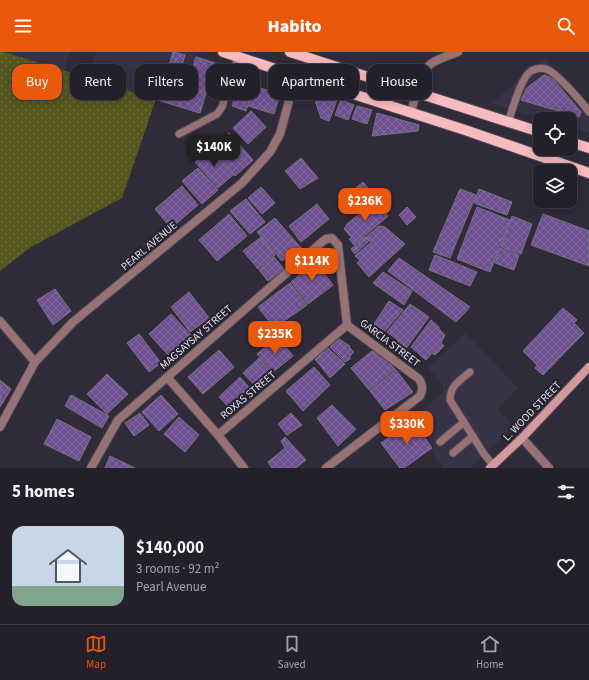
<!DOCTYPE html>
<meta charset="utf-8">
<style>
:root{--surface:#23202b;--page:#2b2833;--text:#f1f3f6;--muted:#a3a3a9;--line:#403e47;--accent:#ea580c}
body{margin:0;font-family:"Source Sans 3",sans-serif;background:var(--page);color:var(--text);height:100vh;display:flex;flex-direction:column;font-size:15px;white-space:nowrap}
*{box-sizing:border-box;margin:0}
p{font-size:13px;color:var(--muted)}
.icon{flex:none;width:22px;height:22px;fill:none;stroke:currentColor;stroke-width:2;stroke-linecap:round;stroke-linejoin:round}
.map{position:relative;height:416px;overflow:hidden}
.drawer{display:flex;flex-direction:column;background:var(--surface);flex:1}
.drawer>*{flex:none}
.guide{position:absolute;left:12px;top:12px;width:565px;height:36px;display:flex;gap:8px}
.controls{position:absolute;left:533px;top:60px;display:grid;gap:8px}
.controls a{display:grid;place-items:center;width:44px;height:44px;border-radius:8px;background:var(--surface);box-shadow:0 2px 10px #0003,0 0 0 1px var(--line);font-size:20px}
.price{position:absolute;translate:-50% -34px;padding:0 9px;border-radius:8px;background:var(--accent);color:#fff;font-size:13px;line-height:26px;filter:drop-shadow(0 1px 2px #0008)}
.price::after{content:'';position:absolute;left:50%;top:24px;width:12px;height:9px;margin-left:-6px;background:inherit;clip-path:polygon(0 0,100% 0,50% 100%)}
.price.on{background:#222;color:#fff}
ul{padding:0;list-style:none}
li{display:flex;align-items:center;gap:12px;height:100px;padding:0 12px}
li span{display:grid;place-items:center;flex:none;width:112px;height:80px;border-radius:12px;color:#555}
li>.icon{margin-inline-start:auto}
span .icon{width:48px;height:48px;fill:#fffc;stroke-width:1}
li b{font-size:17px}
h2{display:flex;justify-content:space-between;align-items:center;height:48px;padding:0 12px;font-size:17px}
.chip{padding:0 14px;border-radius:12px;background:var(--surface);box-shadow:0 2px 10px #0003,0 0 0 1px var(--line);font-size:14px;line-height:36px}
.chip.on{background:var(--accent);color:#fff}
header{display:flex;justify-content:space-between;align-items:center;height:52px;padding:0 12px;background:var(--accent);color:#fff;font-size:18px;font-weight:800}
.tab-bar{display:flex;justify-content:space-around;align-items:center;height:56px;border-top:1px solid var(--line);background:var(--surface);font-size:11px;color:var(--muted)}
.tab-bar a{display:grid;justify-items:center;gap:2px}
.tab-bar .on{color:var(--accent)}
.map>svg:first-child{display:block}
.built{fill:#373246}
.grass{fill:url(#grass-dots)}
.building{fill:url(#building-cross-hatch);stroke:#797383}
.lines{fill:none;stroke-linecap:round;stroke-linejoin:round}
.lane-casing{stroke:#4c4856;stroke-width:9}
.street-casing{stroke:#4c4856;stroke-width:10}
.secondary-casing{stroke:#4c4856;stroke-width:10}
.primary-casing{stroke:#4c4856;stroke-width:12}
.lane{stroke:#977275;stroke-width:7}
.street{stroke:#977275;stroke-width:8}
.secondary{stroke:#d3999d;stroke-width:8}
.primary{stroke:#f8bbbf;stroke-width:10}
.labels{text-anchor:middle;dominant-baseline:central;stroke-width:4;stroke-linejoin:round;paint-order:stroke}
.street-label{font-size:11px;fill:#e6e3ed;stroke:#25212e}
</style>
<header><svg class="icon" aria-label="menu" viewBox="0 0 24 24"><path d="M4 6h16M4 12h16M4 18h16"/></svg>Habito<svg class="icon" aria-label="search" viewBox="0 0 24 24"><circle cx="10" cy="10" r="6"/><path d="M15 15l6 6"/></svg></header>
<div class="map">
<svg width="589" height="416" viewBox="0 0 589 416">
<defs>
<pattern id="grass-dots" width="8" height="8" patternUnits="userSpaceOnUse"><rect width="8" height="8" fill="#55561e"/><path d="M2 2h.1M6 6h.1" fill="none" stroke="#6d6e3f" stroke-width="1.8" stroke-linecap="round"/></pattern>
<pattern id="building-cross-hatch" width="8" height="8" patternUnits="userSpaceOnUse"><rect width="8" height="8" fill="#6e5091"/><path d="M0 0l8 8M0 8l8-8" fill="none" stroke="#8369a1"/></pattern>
</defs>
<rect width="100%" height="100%" fill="#2f2b39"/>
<path class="built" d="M4,0h66l-6,19z
M96,0h90l31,10 -16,52 -113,-36z
M545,6l44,47v28l-19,-5v-9h-28l-51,-16z
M466,281l52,55 -20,21 16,18 -44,41h-27l-12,-17 3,-5 -20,-29 29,-24v-8l-15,-17z"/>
<path class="grass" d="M0,0h4l152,47 -34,99 -91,49 -31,24z"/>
<path class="building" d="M173,0l12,3 -8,28 -12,-4z
M196,5l19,6 -9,29 -19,-6z
M242,21l14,5 -10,33 -14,-5z
M544,23l9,4 28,33 -2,5 -58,-17 6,-12z
M163,28l43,13 -6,20 -43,-13z
M254,34l26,8 -6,20 -26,-8z
M312,40l25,8 -8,21 -8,-3z
M341,48l13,5 -6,15 -13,-5z
M357,54l15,4 -5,14 -15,-5z
M251,59l15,16 -18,17 -15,-16z
M377,61l42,12 -1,6 -46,5z
M229,81l24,27 -18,16 -24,-28z
M210,97l23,26 -15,13 -23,-26z
M301,106l17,20 -18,11 -15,-18z
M198,116l20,22 -16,14 -20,-23z
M363,130l12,15 -15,10 -11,-13z
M182,134l16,19 -27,23 -16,-19z
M261,135l14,16 -13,11 -14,-16z
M460,137l16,6 -26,63 -17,-6z
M479,137l33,13 -5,13 -33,-12z
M246,147l19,23 -15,12 -20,-23z
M376,148l4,3 -1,3 9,10 -34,29 -5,-6 3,-1 -8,-9 3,-5z
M317,152l12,15 -28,23 -12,-16z
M407,155l9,10 -9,8 -8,-10z
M477,155l33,13 -20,52 -33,-13z
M229,162l18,22 -30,25 -18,-21z
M543,162l46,17v35l-58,-21z
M512,164l20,8 -11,30 -20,-7z
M275,166l26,30 -19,13 -25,-29z
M379,174l6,1 20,17 -36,33 -12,-14 3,-3 -5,-4 16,-14 -5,-5z
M261,185l14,18 -17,14 -15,-18z
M365,185l4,4 -14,13 -4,-5z
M500,196l19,7 -5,15 -19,-7z
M435,203l42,17 -7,14 -41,-16z
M274,205l10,12 -16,12 -9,-11z
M319,205l4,5 -5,4 15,19 -25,19 -17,-22 22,-18v-2z
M399,206l71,49 -14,15 -68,-51z
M383,220l29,19 -8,14 -31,-22z
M290,231l17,22 -33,23 -16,-21z
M55,237l16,22 -18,14 -16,-25z
M189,240l20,26 -19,14 -19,-25z
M389,249l14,9 -18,21 -11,-7z
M410,252l19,13 -24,33 -10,-6 3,-4 -11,-8z
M563,256l14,12 -3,3 10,10 -41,42 -8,-7 2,-3 -14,-14z
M171,262l21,22 -22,21 -21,-23z
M431,268l8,7v2l6,6 -4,8 3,3 -9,9 -3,-2 -6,7 -15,-13z
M139,282l22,29 -12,9 -22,-29z
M278,285l15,19 -20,16 -16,-18z
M339,287l11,7 -1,1 5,5 -4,4v3l-5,3 -15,-15z
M328,296l17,16 -15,14 -15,-19z
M219,298l15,17 -31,27 -15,-17z
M372,299l13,7 10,11 -26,21 -18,-22z
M259,306l13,15 -16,14 -13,-14z
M314,315l16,18 -27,26 -17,-20z
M396,318l17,22 -28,18 -15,-19z
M107,322l21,20 -21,20 -20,-20z
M240,325l14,16 -21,19 -14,-15z
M0,328l11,9 -11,18z
M71,343l38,21 -7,12 -37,-22z
M161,343l17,19 -19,17 -17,-19z
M332,353l24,24 -18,17 -21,-28z
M140,361l9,12 -15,11 -9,-13z
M291,361l11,12 -15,10 -9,-11z
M179,365l20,18 -14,17 -21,-18z
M57,367l34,18 -12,24 -35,-17z
M413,368l19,28 -28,20h-4l-19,-25z
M285,385l21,23 -10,8h-24l-4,-6 17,-14 -4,-7z
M110,404l25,12h-30z"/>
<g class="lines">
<defs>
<path id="lane" d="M508,70c5,-13 12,-43 23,-51 4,-2 10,-4 15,-2 11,4 36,33 43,43
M179,82l38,-20 5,-7 16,-50
M470,320c-10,8 -20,14 -20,28l34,54 9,11
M440,390l24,-20
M453,401l20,-17"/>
<path id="street" d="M411,60c4,-13 9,-41 21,-49 8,-5 18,-8 26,-11
M0,269l35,41
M167,325l51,58 26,33
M0,375l35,-65 38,-40 169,-139 28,-31 10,-18 16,-59
M218,383l129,-110
M522,386l27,30
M91,416l27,-48 204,-178 4,-3 6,-1 6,7 9,80 72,54c4,6 4,10 1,17l-94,72"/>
<path id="secondary" d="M490,416l32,-30 67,-71"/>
<path id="primary" d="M223,0l242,78 124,43
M290,0l250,80
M570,90l19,6"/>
</defs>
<use href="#lane" class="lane-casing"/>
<use href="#street" class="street-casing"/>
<use href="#secondary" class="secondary-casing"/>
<use href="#primary" class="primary-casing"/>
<use href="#lane" class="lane"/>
<use href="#street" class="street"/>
<use href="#secondary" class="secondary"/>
<use href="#primary" class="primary"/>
</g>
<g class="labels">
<g class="street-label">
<text transform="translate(149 194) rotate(-40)">PEARL AVENUE</text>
<text transform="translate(196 285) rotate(-41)">MAGSAYSAY STREET</text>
<text transform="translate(390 291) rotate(37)">GARCIA STREET</text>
<text transform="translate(248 343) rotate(-40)">ROXAS STREET</text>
<text transform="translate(532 359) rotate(-46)">L. WOOD STREET</text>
</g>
</g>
</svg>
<div class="controls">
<a><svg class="icon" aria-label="locate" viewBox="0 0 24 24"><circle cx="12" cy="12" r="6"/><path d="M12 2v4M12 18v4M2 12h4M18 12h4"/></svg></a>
<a><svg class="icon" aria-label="layers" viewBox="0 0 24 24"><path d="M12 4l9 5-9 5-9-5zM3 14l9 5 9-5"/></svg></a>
</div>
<b class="price on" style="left:214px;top:116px">$140K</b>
<b class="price" style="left:365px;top:170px">$236K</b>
<b class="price" style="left:312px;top:230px">$114K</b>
<b class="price" style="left:275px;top:303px">$235K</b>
<b class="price" style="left:407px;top:393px">$330K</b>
<div class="guide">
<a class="chip on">Buy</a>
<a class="chip">Rent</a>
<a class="chip">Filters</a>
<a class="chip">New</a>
<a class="chip">Apartment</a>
<a class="chip">House</a>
</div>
</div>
<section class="drawer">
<h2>5 homes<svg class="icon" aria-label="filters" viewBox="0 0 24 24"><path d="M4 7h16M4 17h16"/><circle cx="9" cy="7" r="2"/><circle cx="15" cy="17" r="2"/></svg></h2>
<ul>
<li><span style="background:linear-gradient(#c9d6e8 75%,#7fa58c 0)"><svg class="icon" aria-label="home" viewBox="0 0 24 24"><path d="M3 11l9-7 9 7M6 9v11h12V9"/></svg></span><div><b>$140,000</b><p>3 rooms · 92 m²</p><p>Pearl Avenue</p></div><svg class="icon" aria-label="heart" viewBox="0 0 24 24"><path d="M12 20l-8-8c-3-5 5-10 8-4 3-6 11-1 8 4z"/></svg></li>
</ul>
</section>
<nav class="tab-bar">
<a class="on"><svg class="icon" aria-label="map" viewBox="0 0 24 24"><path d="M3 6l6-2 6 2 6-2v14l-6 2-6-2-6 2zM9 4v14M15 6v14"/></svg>Map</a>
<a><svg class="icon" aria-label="saved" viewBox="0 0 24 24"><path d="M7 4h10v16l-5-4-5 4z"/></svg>Saved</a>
<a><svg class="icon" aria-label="home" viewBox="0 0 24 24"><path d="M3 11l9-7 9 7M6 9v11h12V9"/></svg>Home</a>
</nav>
